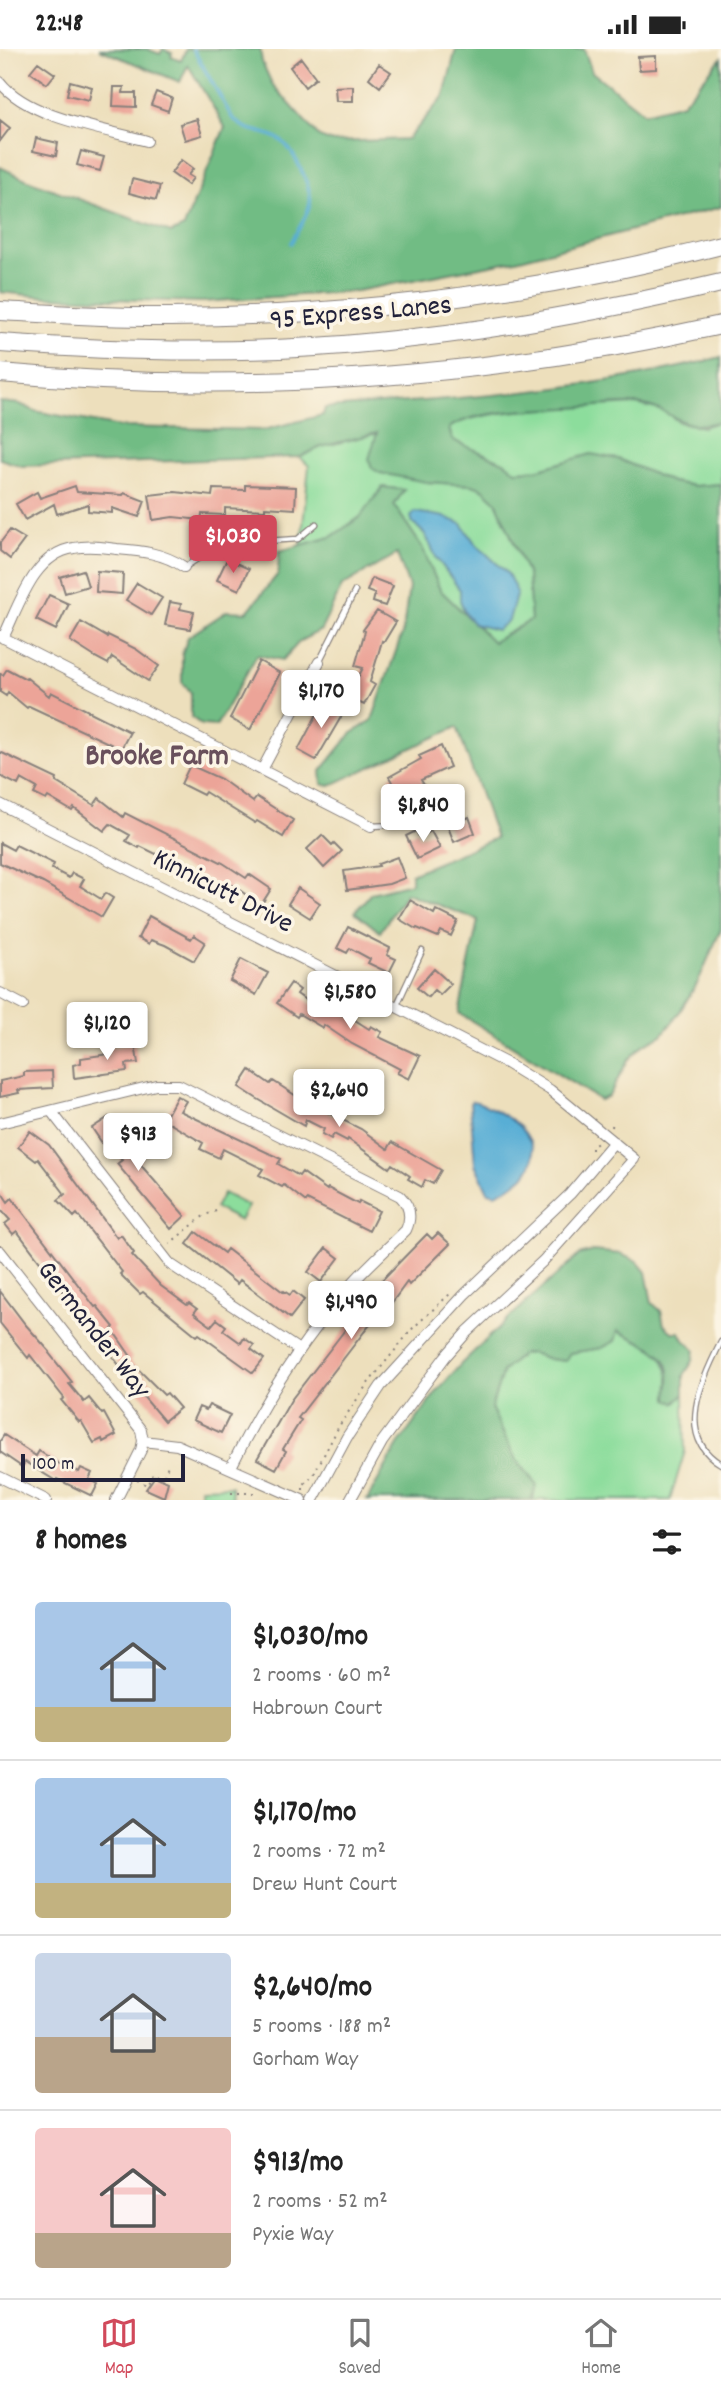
<!DOCTYPE html>
<meta charset="utf-8">
<style>
:root{--surface:#fff;--page:#f6f6f6;--text:#222;--muted:#767676;--line:#e0e0e0;--accent:#d1495b}
body{margin:0;font-family:Dekko,sans-serif;background:var(--page);color:var(--text);height:100vh;display:flex;flex-direction:column;font-size:26px;white-space:nowrap}
*{box-sizing:border-box;margin:0}
p{font-size:23px;color:var(--muted)}
.icon{flex:none;width:38px;height:38px;fill:none;stroke:currentColor;stroke-width:2;stroke-linecap:round;stroke-linejoin:round}
.map{position:relative;height:1451px;overflow:hidden}
.drawer{display:flex;flex-direction:column;background:var(--surface);flex:1}
.drawer>*{flex:none}
.scale{position:absolute;left:21px;bottom:18px;width:164px;box-sizing:border-box;padding-left:7px;border:4px solid #22223b;border-top:0;font-size:19px;line-height:24px;white-space:nowrap;color:#22223b;-webkit-text-stroke:5px #fcf5e5;paint-order:stroke}
.price{position:absolute;translate:-50% -60px;padding:0 16px;border-radius:7px;background:#fff;color:#222;font-size:23px;line-height:46px;filter:drop-shadow(0 2px 4px #0008)}
.price::after{content:'';position:absolute;left:50%;top:42px;width:21px;height:16px;margin-left:-10px;background:inherit;clip-path:polygon(0 0,100% 0,50% 100%)}
.price.active{background:var(--accent);color:#fff}
ul{padding:0;list-style:none}
li{display:flex;align-items:center;gap:21px;height:175px;padding:0 35px}
li+li{border-top:2px solid var(--line)}
li span{display:grid;place-items:center;flex:none;width:196px;height:140px;border-radius:7px;color:#555}
li>.icon{margin-inline-start:auto}
span .icon{width:84px;height:84px;fill:#fffc;stroke-width:1}
li b{font-size:30px}
h2{display:flex;justify-content:space-between;align-items:center;height:84px;padding:0 35px;font-size:30px}
.status{display:flex;justify-content:space-between;align-items:center;height:49px;padding:0 35px;background:var(--surface);direction:ltr}
.status svg{height:19px;fill:currentColor}
.dock{display:flex;justify-content:space-around;align-items:center;height:98px;border-top:2px solid var(--line);background:var(--surface);font-size:19px;color:var(--muted)}
.dock a{display:grid;justify-items:center;gap:4px}
.dock .active{color:var(--accent)}
.map>svg:first-child{display:block}
.green{fill:#8cdd9c;stroke:#57806c;stroke-width:2}
.forest{fill:#71bc84;stroke:#4a6f60;stroke-width:2}
.water{fill:#59aed5;stroke:#3e6888;stroke-width:2}
.lines{fill:none;stroke-linecap:round;stroke-linejoin:round}
.stream{stroke:#59aed5;stroke-width:3.5}
.building{fill:#eca498}
.lane-casing{stroke:#88807c;stroke-width:7}
.street-casing{stroke:#88807c;stroke-width:12}
.highway-casing{stroke:#88807c;stroke-width:20}
.path{stroke:#88807c;stroke-width:2;stroke-dasharray:2 5;stroke-linecap:butt}
.lane{stroke:#fff;stroke-width:4.5}
.street{stroke:#fff;stroke-width:10}
.highway{stroke:#fff;stroke-width:18}
.labels{text-anchor:middle;dominant-baseline:central;stroke-width:7;stroke-linejoin:round;paint-order:stroke}
.street-label{font-size:28px;fill:#22223b;stroke:#fcf5e5}
.neighbourhood-label{font-size:30px;font-weight:bold;fill:#69505c;stroke:#fcf5e5}
</style>
<div class="status"><b>22:48</b><svg viewBox="0 0 49 12"><path d="M0 12V9h3v3zM5 12V6h3v6zM10 12V3h3v9zM15 12V0h3v12zM26 1h20v11H26zM47 4h2v5h-2z"/></svg></div>
<div class="map">
<svg width="721" height="1451" viewBox="0 0 721 1451">
<rect width="100%" height="100%" fill="#fcf5e5"/>
<filter id="ink" filterUnits="userSpaceOnUse"><feTurbulence type="fractalNoise" baseFrequency=".0143" numOctaves="2"/><feDisplacementMap in="SourceGraphic" scale="14" xChannelSelector="R" yChannelSelector="G"/><feConvolveMatrix kernelMatrix="1 2 1 2 8 2 1 2 1" color-interpolation-filters="sRGB"/></filter>
<filter id="wash" filterUnits="userSpaceOnUse"><feTurbulence type="fractalNoise" baseFrequency=".00686" numOctaves="4" result="noise"/><feDisplacementMap in="SourceGraphic" scale="28" xChannelSelector="R" yChannelSelector="G"/><feGaussianBlur stdDeviation="1.57" result="paint"/><feColorMatrix in="noise" values="0 0 0 0 0 0 0 0 0 0 0 0 0 0 0 0 0 1.4 0 .05"/><feComposite in="paint" operator="in"/></filter>
<g filter="url(#wash)">
<rect width="100%" height="100%" fill="#eddfbc"/>
<path class="green" d="M636,355l28,7 15,11 24,5 18,-6v63l-27,2 -22,-4 -54,-23 -55,4 -27,7 -20,1 -12,-9 -43,-18 -9,-5 -3,-11c30,-21 145,-21 187,-24z
M378,384l48,49 47,3 10,4 13,12 32,74 3,45 -38,22 -19,-18 23,6 11,-56 -33,-31 -13,-19 -49,-1 12,11 11,23 24,33v10l6,15 -26,-25 -18,-43 -28,-42 10,-15 -21,-3 -23,31 -29,19 -30,8 8,-79 -9,-9 21,-10z
M223,1144l25,13 -8,15 -25,-13z
M618,1282c47,23 47,20 57,72l9,-9 1,57 -15,49h-139l3,-3 -2,-19 -17,-20 -24,-50 12,-37 19,-17 10,-1 17,6 16,2 5,-8 32,-5z
M231,1437l1,14h-31l-1,-13z"/>
<path class="forest" d="M99,0h48l13,5 3,-5 9,4 -1,4 10,4 5,-12h74l2,13 10,22 47,53 14,5 75,-3 36,-43 12,-47h128l8,23 52,41 39,-10 38,-45v149l-205,53 -159,31 -155,11 -155,-5 -47,-5v-125l30,14 141,52 13,-6 41,-100 -37,-62 -8,17z
M721,308v64c-43,14 -48,-15 -86,-17 -16,-1 -33,2 -49,3 -35,3 -109,1 -137,21l3,11 9,5 43,18 12,9 20,-1 55,-16 27,5 54,23 22,4 27,-2v445l-23,53 -21,34 -15,19 -19,10 -15,15 -19,36 -9,4 -141,-87 19,-93 -72,-27 -26,39 -25,-20 16,-19 40,-10v-9l85,-36 -39,-111 -128,59 -7,-2 -1,-13 30,-37 21,-14 12,-35 19,-54 6,-44 -12,-33 -55,32 -21,44 -21,11 -17,19 -26,-5 -41,71 -14,-1 -11,-8v-24l-9,-11v-28l6,-17 39,-26 20,1 31,-38 1,-23 52,-14 29,-20 23,-30 21,3 -10,15 28,42 18,43 53,52 38,-22 -3,-45 -32,-74 -13,-12 -10,-4 -47,-3 -46,-9 -8,-5 -3,-9 8,-26 -56,14 -21,10 -278,9 -22,-7v-57l20,2 15,7 85,16 144,3 59,-15 2,-7c133,-9 267,-17 396,-51z
M594,1202l26,3 17,7 9,11 6,31 9,8 3,14 8,7h8l4,8 11,10 -2,11 -9,14v19l-9,9 -7,-4c0,-9 2,-19 1,-28 -3,-22 -33,-31 -51,-40l-3,10 -13,7 -32,5 -5,8 -16,-2 -17,-6 -10,1 -19,17 -12,37 24,50 22,28 -6,14h-164l31,-55 40,-55 24,-27 48,-46 69,-62z"/>
<path class="water" d="M415,463l30,5 17,7 13,19 33,31 9,18 -8,28 -12,10 -23,-6 -8,-9 -6,-15v-10l-24,-33 -11,-23 -12,-11 -2,-6z
M472,1052c10,1 21,8 30,13 24,13 43,38 22,62 -8,8 -19,13 -28,18l-8,-2 -13,-28 -5,-61z"/>
<g class="lines">
<path class="stream" d="M193,0l40,70c16,15 28,10 44,19 15,7 36,50 33,66 -3,13 -13,27 -19,39"/>
</g>
<g id="blocks">
<path class="building" d="M656,7v13l-17,1 -1,-13z
M301,9l15,20 -11,9 -15,-20z
M38,13l17,12 -8,10 -17,-12z
M379,15l12,8 -11,15 -11,-9z
M70,32l22,6 -3,13 -22,-5z
M353,37v15h-17l-1,-14z
M114,38h10l-1,6h13v14l-23,-1z
M156,43l16,6 -4,13 -17,-6z
M197,70l5,16 -17,5 -5,-16z
M0,71l10,8 -10,13z
M36,89l22,5 -2,13 -23,-5z
M81,102l23,6 -4,14 -23,-6z
M181,111l12,9 -5,6 5,3 -5,7 -17,-12z
M132,130l28,7 -4,14 -27,-7z
M245,436l51,2 -1,22 -30,-2v3l-40,-2v7l-23,-1 -1,6 -28,-3 -20,3 -4,-25 26,-3 37,4 1,-7 32,1z
M75,437l2,6 46,3 1,-2 21,8 -6,16 -27,-9v5l-24,-2v-7l-31,10 -3,-10 -29,16 -9,-16 21,-12 3,6z
M10,481l15,9 -15,20 -10,-8v-8z
M227,510l22,10 -10,21 -22,-10z
M83,521l5,16 -23,7 -5,-16z
M97,522l26,2 -1,21 -26,-2z
M372,529l21,8 -8,20 -12,-4 2,-8 -8,-3z
M137,534l25,15 -11,17 -25,-15z
M49,546l20,9 -13,26 -20,-10z
M170,553l11,2 -1,5 14,3 -4,17 -25,-4z
M377,562l19,11 -12,20 -2,-1 -12,41 5,3 -11,20 -20,-10 7,-12 3,2 9,-17 -8,-2 10,-35 -2,-1z
M81,573l26,15 1,-2 28,14 23,17 -11,15 -36,-24 -4,7 -13,-7 -25,-16z
M259,612l21,12 -30,57 -20,-12z
M7,620l19,10 1,-1 22,18 2,-4 79,40 -9,17 -92,-43 -2,2 -19,-16 -2,4 -6,-4v-18l3,1z
M324,652l20,11 -28,48 -18,-10z
M441,697l9,21 -29,13 3,5 -23,13 -12,-21 32,-18 -2,-3z
M0,703l57,27 -1,3 38,23 5,-7 24,19 2,-4 98,50 23,15 3,-4 22,15 -10,16 -29,-20 -4,7 -23,-14 -65,-32 -1,2 -13,-7 4,-6 -20,-11 -6,7 -30,-23 -2,3 -24,-14 -2,3 -12,-6 3,-6 -16,-9 -3,6 -18,-9z
M190,716l31,14 32,23 4,-5 36,23 -10,17 -26,-16 -2,2 -50,-31 -2,3 -22,-11z
M457,768l2,5 10,-5 6,16 -21,9 -8,-20z
M416,782l3,6 12,-6 9,17 -23,11 -11,-23z
M322,786l10,10 2,-2 8,8 -18,17 -17,-19z
M0,794l13,7 3,-5 38,19 -2,5 17,9 3,-5 12,6 -4,7 21,13 4,-6 8,5 -11,19 -59,-34 -43,-20z
M397,808l8,21 -16,6 -42,6 -3,-19 35,-5 -1,-2z
M298,839l22,15 -10,15 -22,-14z
M410,851l24,14 2,-4 22,11 -7,15 -10,-5 -3,6 -21,-9 -1,1 -17,-10z
M149,867l42,23 3,-4 11,7 -11,19 -29,-16 -14,-5 -2,4 -11,-6z
M348,878l42,21 -3,7 9,4 -7,14 -21,-10 2,-4 -20,-11 -3,5 -10,-5z
M241,910l27,14 -12,22 -26,-14z
M434,920l17,15 -11,11 -6,-5 -6,7 -11,-9z
M291,934l9,7 -3,4 17,12 4,-6 24,15 2,-2 25,16 2,-3 11,6 -3,5 41,19 -11,23 -12,-6 3,-4 -48,-25 -28,-19 -1,3 -24,-14 -2,3 -20,-14z
M135,995l3,19 -12,1 1,7 -53,7 -1,-13 8,-2v-5l28,-4 -1,-6z
M250,1021l20,14 3,-3 31,20 57,28 27,20 4,-7 49,28 -8,14 -8,-4 -3,7 -14,-8 2,-3 -18,-12 -3,4 -41,-29 -1,2 -13,-7 -3,5 -9,-5 2,-5 -18,-9 -2,6 -48,-28 -17,-11z
M52,1022l1,17 -35,2 1,3 -19,4v-16l24,-5v-4z
M177,1047l9,5 -6,10 101,48 -3,5 21,12 3,-4 25,18 1,-2 30,16 1,-3 20,10 -10,20 -62,-31 -1,2 -22,-17 -2,2 -23,-12 4,-6 -40,-20 -4,9 -19,-9 3,-6 -39,-23z
M109,1068l15,23 19,19 -4,4 46,53 -14,13 -54,-65 5,-4 -14,-16 -4,2 -12,-18z
M30,1082l19,14 68,93 4,-3 13,18 -2,2 29,31 26,19 2,-2 8,6 -3,4 17,13 6,-7 9,7 -3,4 18,13 3,-5 10,7 -3,4 13,10 -11,14 -54,-39 -2,2 -54,-44 -3,2 -20,-20 2,-2 -45,-58 -3,3 -16,-17 7,-6 -27,-35 -2,2 -18,-14z
M0,1141l8,12 4,-4 83,109 2,-1 17,21 -2,2 20,29 -3,2 35,35 3,-2 13,15 -16,13 -22,-26 -22,-21 4,-3 -25,-31 -2,1 -7,-9 5,-4 -13,-16 -2,2 -63,-83 -4,3 -8,-10 5,-4 -10,-11z
M196,1183l28,21 3,-4 56,43 1,-1 6,4 3,-4 11,9 -14,18 -50,-38 -3,4 -50,-40z
M438,1184l12,11 -41,41 -2,-3 -19,26 -3,-2 -21,26 -66,86 3,2 -18,29 3,2 -10,18 -19,-10 34,-59 60,-78 -4,-3 8,-11 5,4 22,-32 45,-46 5,5z
M326,1199l13,10 -18,24 -13,-10z
M0,1242l25,33 25,28 -1,1 23,29 -3,2 15,18 5,-4 13,16 2,-1 12,22 -13,7 -1,-3 -8,4 -13,-22 -2,1 -18,-22 3,-2 -34,-43 -2,3 -28,-35z
M209,1356l21,10 -9,18 -28,-13 6,-13 7,3z
M4,1386l32,21 3,-5 30,19 1,-2 9,4 2,-4 11,5 -3,6 9,5 -6,12 -35,-17 -1,2 -31,-19 -3,5 -22,-15v-11z
M155,1427l13,6 -4,15 -18,-8z"/>
</g>
</g>
<g filter="url(#ink)">
<use href="#blocks" fill-opacity="0" stroke="#88807c" stroke-width="2"/>
<g class="lines">
<defs>
<path id="lane" d="M185,518l35,-23 78,-5 18,-15
M319,613l36,-71
M372,777l20,-1 59,-23
M396,958l26,-56
M721,1293c-19,37 -47,95 0,122"/>
<path id="street" d="M0,33c28,36 104,47 147,59
M0,587l371,190
M3,589c16,-32 30,-84 71,-90 14,-3 29,-1 43,1 25,2 46,4 67,18
M262,721l57,-108
M0,755l506,259 44,27 84,69 -91,102 -76,71 -22,25 -63,85 -32,58
M0,944l23,12
M51,1062l119,153 129,86
M0,1074l156,-38h23l221,111c10,10 12,21 6,34 -19,19 -39,36 -57,57 -48,55 -86,115 -118,180
M0,1202l141,179 2,11 -2,9 -25,50
M143,1392l34,4 125,55
M0,1428l46,23
M313,1451l34,-63 34,-51 83,-91 106,-101 44,-52"/>
<path id="highway" d="M0,262c57,3 113,7 170,6 185,-1 372,-25 551,-72
M0,294c125,9 251,12 376,-1 117,-11 231,-32 345,-59
M0,324c241,22 485,5 721,-48"/>
</defs>
<use href="#lane" class="lane-casing"/>
<use href="#street" class="street-casing"/>
<use href="#highway" class="highway-casing"/>
<path class="path" d="M612,1078l1,-6
M592,1101v-3l7,-5
M169,1195l36,-29 14,-5
M164,1426l5,-12
M137,1431l10,5 6,-11 10,3
M303,1441v-5l10,-9 26,-50 27,-40 47,-58 38,-35
M231,1444h24l1,-2"/>
<use href="#lane" class="lane"/>
<use href="#street" class="street"/>
<use href="#highway" class="highway"/>
</g>
</g>
<g class="labels">
<g class="street-label">
<text transform="translate(361 266) rotate(-5)">95 Express Lanes</text>
<text transform="translate(222 844) rotate(27)">Kinnicutt Drive</text>
<text transform="translate(92 1282) rotate(52)">Germander Way</text>
</g>
<g class="neighbourhood-label">
<text x="157" y="709">Brooke Farm</text>
</g>
</g>
</svg>
<div class="scale">100 m</div>
<b class="price active" style="left:233px;top:526px">$1,030</b>
<b class="price" style="left:321px;top:681px">$1,170</b>
<b class="price" style="left:423px;top:795px">$1,840</b>
<b class="price" style="left:350px;top:982px">$1,580</b>
<b class="price" style="left:107px;top:1013px">$1,120</b>
<b class="price" style="left:339px;top:1080px">$2,640</b>
<b class="price" style="left:138px;top:1124px">$913</b>
<b class="price" style="left:351px;top:1292px">$1,490</b>
</div>
<section class="drawer">
<h2>8 homes<svg class="icon" aria-label="filters" viewBox="0 0 24 24"><path d="M4 7h16M4 17h16"/><circle cx="9" cy="7" r="2"/><circle cx="15" cy="17" r="2"/></svg></h2>
<ul>
<li><span style="background:linear-gradient(#a9c7e8 75%,#c2b280 0)"><svg class="icon" aria-label="home" viewBox="0 0 24 24"><path d="M3 11l9-7 9 7M6 9v11h12V9"/></svg></span><div><b>$1,030/mo</b><p>2 rooms · 60 m²</p><p>Habrown Court</p></div></li>
<li><span style="background:linear-gradient(#a9c7e8 75%,#c2b280 0)"><svg class="icon" aria-label="home" viewBox="0 0 24 24"><path d="M3 11l9-7 9 7M6 9v11h12V9"/></svg></span><div><b>$1,170/mo</b><p>2 rooms · 72 m²</p><p>Drew Hunt Court</p></div></li>
<li><span style="background:linear-gradient(#c9d6e8 60%,#b9a48a 0)"><svg class="icon" aria-label="home" viewBox="0 0 24 24"><path d="M3 11l9-7 9 7M6 9v11h12V9"/></svg></span><div><b>$2,640/mo</b><p>5 rooms · 188 m²</p><p>Gorham Way</p></div></li>
<li><span style="background:linear-gradient(#f6c9c9 75%,#b9a48a 0)"><svg class="icon" aria-label="home" viewBox="0 0 24 24"><path d="M3 11l9-7 9 7M6 9v11h12V9"/></svg></span><div><b>$913/mo</b><p>2 rooms · 52 m²</p><p>Pyxie Way</p></div></li>
</ul>
</section>
<nav class="dock">
<a class="active"><svg class="icon" aria-label="map" viewBox="0 0 24 24"><path d="M3 6l6-2 6 2 6-2v14l-6 2-6-2-6 2zM9 4v14M15 6v14"/></svg>Map</a>
<a><svg class="icon" aria-label="saved" viewBox="0 0 24 24"><path d="M7 4h10v16l-5-4-5 4z"/></svg>Saved</a>
<a><svg class="icon" aria-label="home" viewBox="0 0 24 24"><path d="M3 11l9-7 9 7M6 9v11h12V9"/></svg>Home</a>
</nav>
